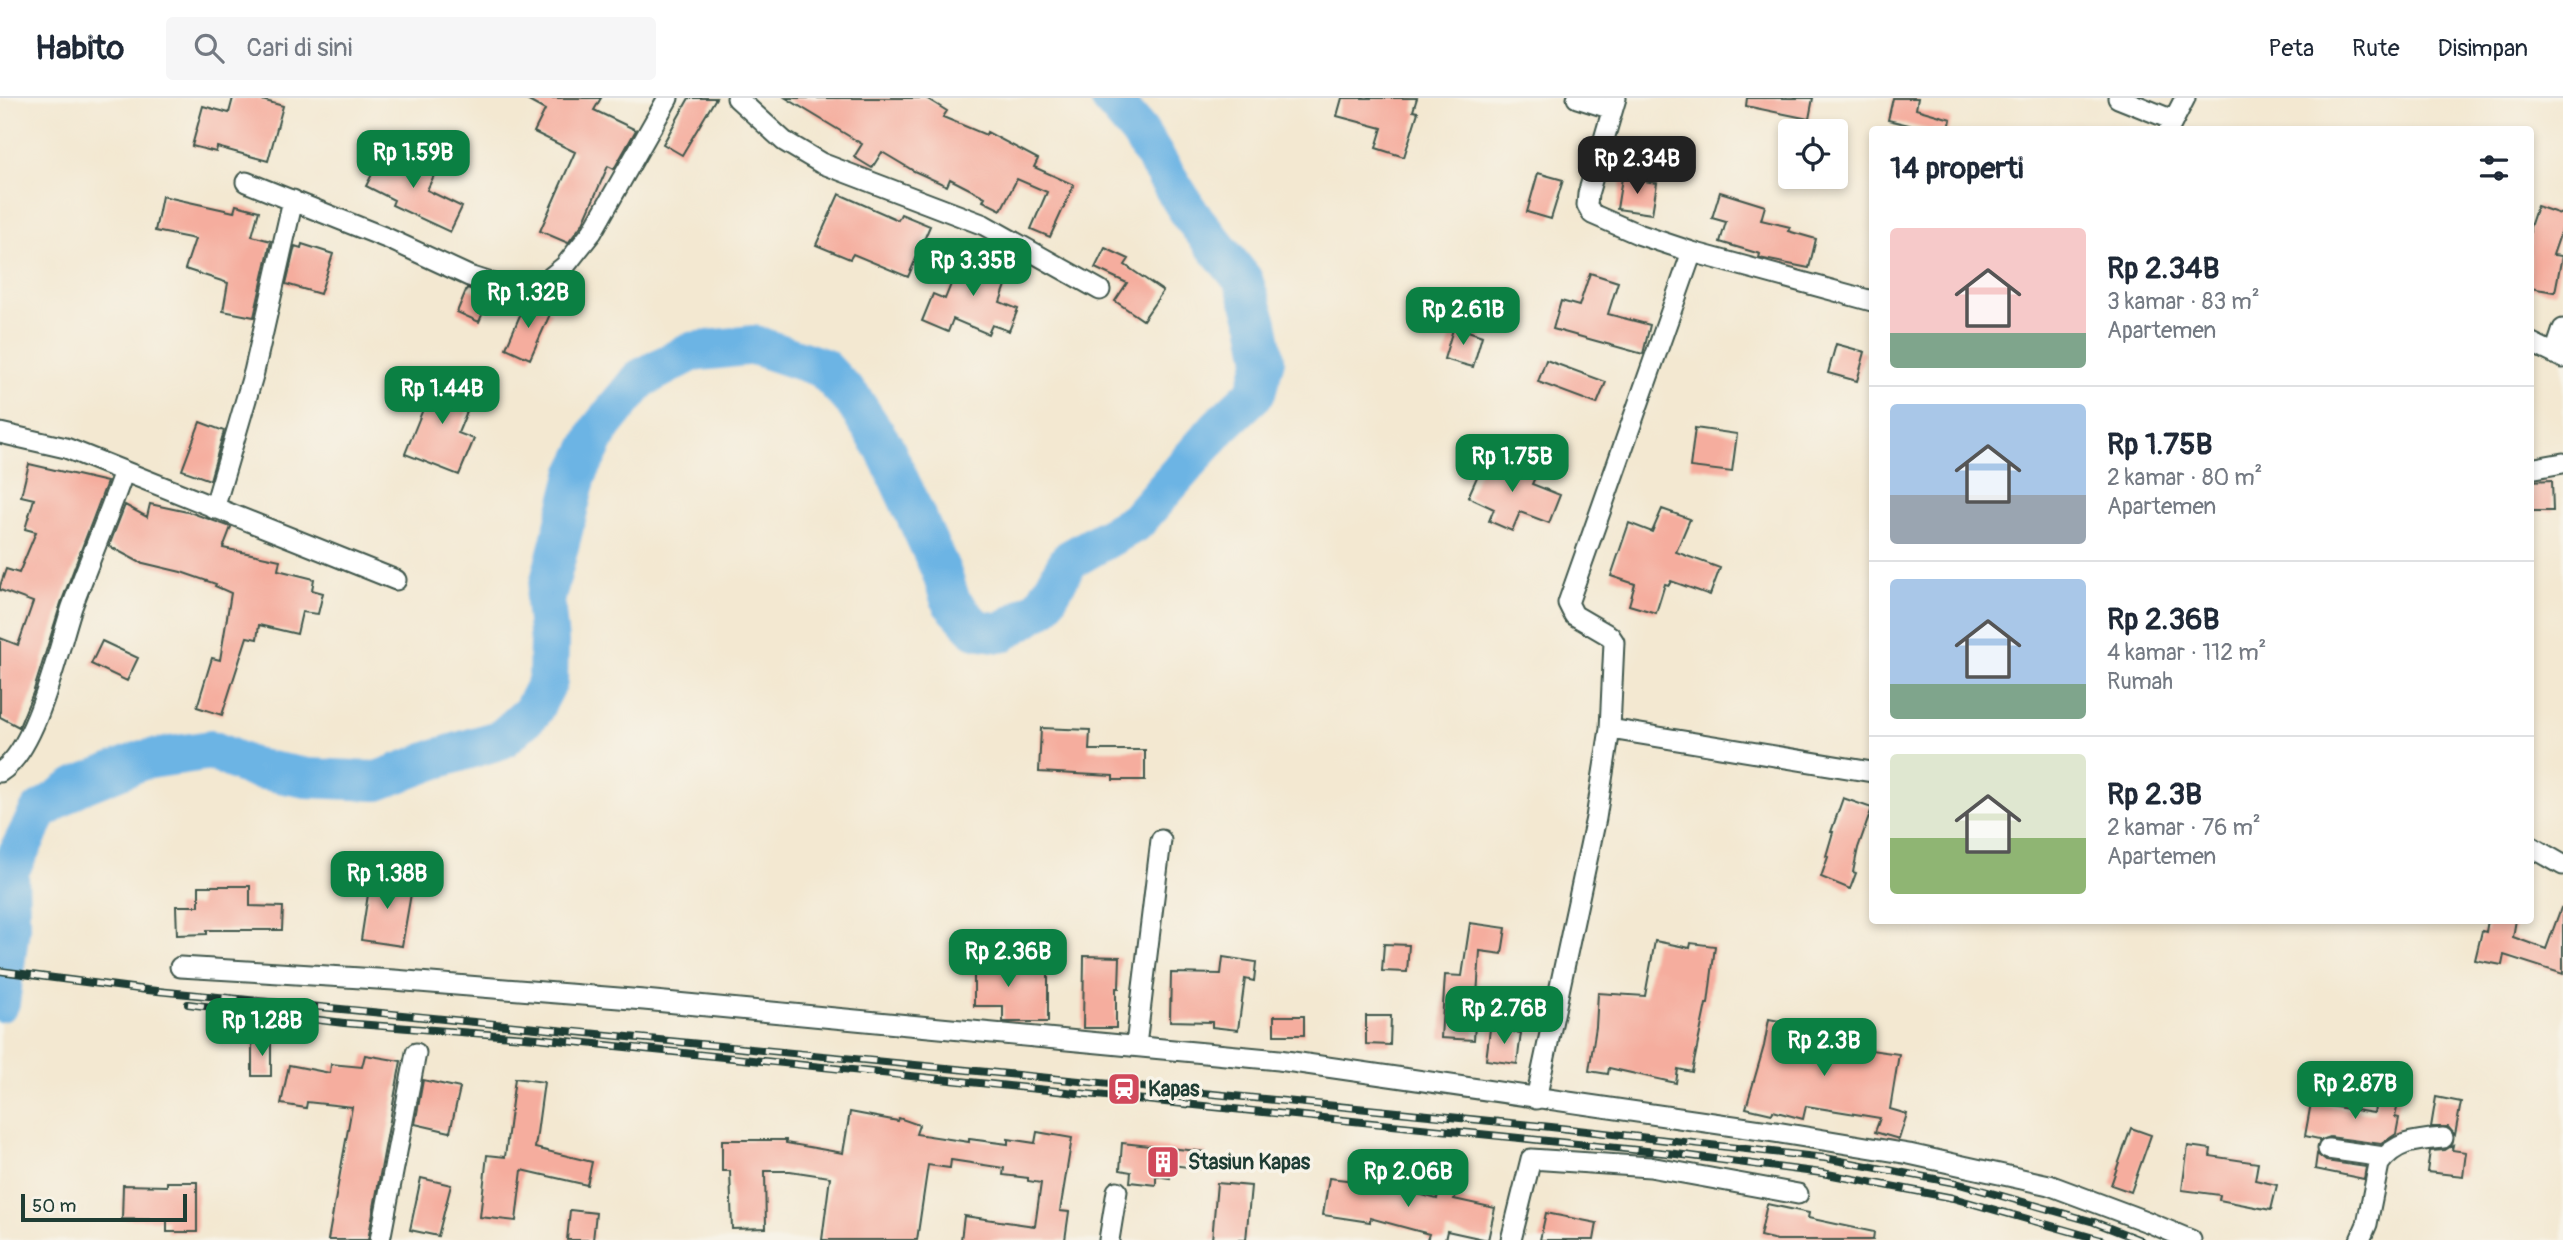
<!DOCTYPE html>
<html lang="id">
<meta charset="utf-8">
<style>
:root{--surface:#fff;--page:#f6f6f7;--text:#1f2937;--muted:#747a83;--line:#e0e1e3;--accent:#0b8043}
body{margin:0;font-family:Pangolin,sans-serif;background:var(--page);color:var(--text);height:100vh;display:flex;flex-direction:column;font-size:26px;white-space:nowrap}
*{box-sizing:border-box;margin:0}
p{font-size:23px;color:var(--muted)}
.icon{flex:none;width:38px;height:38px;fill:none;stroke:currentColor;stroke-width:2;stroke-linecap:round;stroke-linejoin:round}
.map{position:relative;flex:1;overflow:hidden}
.panel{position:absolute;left:1869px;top:28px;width:665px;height:798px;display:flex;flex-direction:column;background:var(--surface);border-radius:7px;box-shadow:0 4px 10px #0003}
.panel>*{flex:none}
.buttons{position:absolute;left:1778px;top:21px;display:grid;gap:14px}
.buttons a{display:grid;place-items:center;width:70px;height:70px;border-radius:7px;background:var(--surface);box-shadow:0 4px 10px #0003;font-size:35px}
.scale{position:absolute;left:21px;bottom:18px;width:166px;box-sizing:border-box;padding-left:7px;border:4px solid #1f3d34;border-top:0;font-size:19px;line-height:24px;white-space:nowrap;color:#1f3d34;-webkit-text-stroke:5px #f7f3e8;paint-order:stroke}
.price{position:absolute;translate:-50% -60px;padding:0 16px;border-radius:14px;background:var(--accent);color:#fff;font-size:23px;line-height:46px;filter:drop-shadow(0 2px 4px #0008)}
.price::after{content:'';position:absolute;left:50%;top:42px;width:21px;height:16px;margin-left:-10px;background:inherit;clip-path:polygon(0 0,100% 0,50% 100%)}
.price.current{background:#222;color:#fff}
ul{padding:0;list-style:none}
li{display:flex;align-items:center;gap:21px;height:175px;padding:0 21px}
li+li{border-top:2px solid var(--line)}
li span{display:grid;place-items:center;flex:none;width:196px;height:140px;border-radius:7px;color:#555}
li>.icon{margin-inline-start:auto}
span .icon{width:84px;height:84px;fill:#fffc;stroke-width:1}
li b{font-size:30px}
h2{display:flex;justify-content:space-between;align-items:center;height:84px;padding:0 21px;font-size:30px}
header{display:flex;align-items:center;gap:42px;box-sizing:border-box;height:98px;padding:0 35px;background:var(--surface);border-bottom:2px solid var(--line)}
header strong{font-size:33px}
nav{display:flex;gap:38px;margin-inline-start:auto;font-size:24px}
.search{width:490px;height:63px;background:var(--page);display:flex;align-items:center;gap:18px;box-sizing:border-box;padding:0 24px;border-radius:7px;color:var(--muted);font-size:26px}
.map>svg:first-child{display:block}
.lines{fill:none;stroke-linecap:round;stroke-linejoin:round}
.river{stroke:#6cb4e4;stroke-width:40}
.building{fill:#f5ad9e}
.minor-casing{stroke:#3f574c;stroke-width:23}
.minor{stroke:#fff;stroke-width:19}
.rail-casing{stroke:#1f3d34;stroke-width:8}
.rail{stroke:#f7f3e8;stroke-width:5;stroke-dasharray:16;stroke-linecap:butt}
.labels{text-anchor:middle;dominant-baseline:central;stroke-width:7;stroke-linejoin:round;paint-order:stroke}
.poi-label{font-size:21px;font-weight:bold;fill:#1f3d34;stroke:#f7f3e8;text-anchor:start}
</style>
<header>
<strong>Habito</strong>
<div class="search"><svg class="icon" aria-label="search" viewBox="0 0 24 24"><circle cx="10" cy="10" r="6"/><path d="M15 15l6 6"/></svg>Cari di sini</div>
<nav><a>Peta</a><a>Rute</a><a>Disimpan</a></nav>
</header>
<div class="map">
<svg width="2563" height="1142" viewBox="0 0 2563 1142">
<rect width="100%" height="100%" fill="#f7f3e8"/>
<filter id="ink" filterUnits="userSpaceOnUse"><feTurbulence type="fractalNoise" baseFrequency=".0143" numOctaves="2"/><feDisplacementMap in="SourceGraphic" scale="14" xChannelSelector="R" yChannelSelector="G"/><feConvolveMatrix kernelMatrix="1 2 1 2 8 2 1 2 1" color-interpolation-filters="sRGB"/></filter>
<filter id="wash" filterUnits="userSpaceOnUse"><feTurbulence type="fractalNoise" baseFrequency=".00686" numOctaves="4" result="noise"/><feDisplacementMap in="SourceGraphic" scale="28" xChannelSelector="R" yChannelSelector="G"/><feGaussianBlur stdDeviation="1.57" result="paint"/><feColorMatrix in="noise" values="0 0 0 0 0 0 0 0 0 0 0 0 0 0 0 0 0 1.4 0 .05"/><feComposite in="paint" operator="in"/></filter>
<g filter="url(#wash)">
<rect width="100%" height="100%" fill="#f3e8d1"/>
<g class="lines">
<path class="river" d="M0,904l10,-75 -1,-56 30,-59 37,-25 67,-27 68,-10 42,18 54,10 70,3 59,-22 66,-20 30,-27 16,-31 1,-39 -4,-41 32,-126 23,-46 40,-50 51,-27 63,-7 69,23 30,32 31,47 57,124 10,31 25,27 25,4 41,-26 27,-47 67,-38 83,-95 37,-35 9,-33 -7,-36 -15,-43 -53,-66 -51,-82 -29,-34"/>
</g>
<g id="blocks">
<path class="building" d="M233,0h22l28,8 -15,55 -51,-14 -1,5 -24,-6 11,-40 26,7z
M523,0h78l-7,12 42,20 -22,39 -6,-3 -25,57 -15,20 -28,-12 35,-79 -41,-20 11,-22z
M689,0h27l-34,57 -19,-11z
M786,0h140l21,13 -4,6 43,18 1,-3 51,27 -4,8 40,18 -24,52 -19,-8 16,-37 -30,-13 -16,31 -18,-9 2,-4 -35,-18 -3,7 -33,-15 -32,-19 -10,16 -18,-11 8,-13z
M1342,0h75l-4,13 5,1 -14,45 -28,-9 6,-20 -45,-12z
M1747,0h66l-4,21 -63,-13z
M1893,0h25l-2,11 35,10 -2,11h-19l-42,-10z
M384,53l28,14 5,-10 22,10 -12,25 35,17 -12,25 -58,-27 2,-5 -28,-14z
M1538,75l25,7 -12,39 -24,-7z
M1622,80l35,5 -5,31 -35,-5z
M1720,94l45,14 -4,14 29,7 -2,4 28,8 -7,29 -50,-10 1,-4 -40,-12 6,-20 -14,-4z
M839,96l59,26 3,-6 29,12 -22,51 -55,-23 -3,5 -34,-14z
M162,98l72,16 2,-7 23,6 -7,25 19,5 -17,76 -31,-6 5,-28 -43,-14 10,-30 -40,-8z
M2537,108l26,9v11l-10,29 9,1 -7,36 -25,-4v-61z
M302,146l31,10 -13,40 -34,-10 9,-38 6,2z
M966,149l18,7 -5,11 30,12 -9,25 18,7 -9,22 -17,-6 -4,9 -35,-15 -5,13 -26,-11 11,-27 12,5z
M1105,150l24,11 -4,6 38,26 -20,29 -28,-19 12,-18 -32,-15z
M1590,175l28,9 -10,32 42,11 -7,29 -90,-25 8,-28 18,5z
M467,190l23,8 -11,26 -22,-10z
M526,203l25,11 -21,47 -24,-11z
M1454,228l28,10 -9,31 -29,-8z
M1836,246l29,8 -8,29 -29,-8z
M1546,262l60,22 -9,22 -59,-22z
M431,275l44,19 -17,41 16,6 -15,36 -54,-21 23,-57 -7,-2z
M200,324l24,9 -14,49 -28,-10z
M1695,330l42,6 -5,38 -42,-5z
M1486,359l26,11 2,-5 23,10 -5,11 28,11 -11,28 -29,-11 -8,19 -23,-10 5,-12 -26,-12z
M29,366l78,18 -46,121 -28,90 -14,34 -19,-10v-79l18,7 15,-43 -33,-12v-4l6,-17 13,4 17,-41 -11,-3 9,-30 -13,-3z
M2552,382l1,31h-23v-30z
M150,406l42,9 39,14 -8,21 57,12 -2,10 36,9 -2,11 11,3 -5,21 -16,-2 -5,22 -38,-9 -2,14 -10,-2 -25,78 -25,-8 15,-49 8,2 11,-67 -16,-7 1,-2 -35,-12 -42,-10 -30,-16 16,-41 22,12z
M1662,411l28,10 -14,33 44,16 -10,27 -39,-14 -2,4 -4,-1 -9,29 -27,-8 6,-21 -24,-8 18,-53 23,9z
M102,543l36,17 -11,23 -36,-17z
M1041,630l49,2 -1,20h56v30h-32v-4l-74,-4z
M1843,700l29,10 -14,40 -5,24 3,1 -6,16 -29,-12 7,-20 -2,-1 7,-24h-2z
M371,777l42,7 -11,64 -41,-6z
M199,788h51v20l33,1 -1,23h-75v4l-30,1 -1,-29h23z
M2561,810l2,1v65l-59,-19 -2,10 -27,-5 7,-29 4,1 2,-12h28l-3,17 33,12z
M1470,825l36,5 -4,26 -22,-3 -6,89 -33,-2 4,-63 17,1z
M1655,843l35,7 1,-5 24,3 -7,58h-2l-14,68 -14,-3 -2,14 -67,-15 -1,6 -19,-3 7,-44 2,-34 47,3z
M1384,846l25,1 -2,27 -25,-1z
M960,854h29v17h59v53h-45v-16h-29v-31h-14z
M1084,858l36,1 -1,31h-3v40h-33z
M1223,859l33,5 -2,19 -9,-2 -7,51 -26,-3v-5l-42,-1 1,-48 50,1z
M1274,918h30v19h-30z
M1366,918h25l-1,29 -24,-1z
M1769,921l52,10 3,1 -2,13 77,11 -9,55 17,5 -8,25 -24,-7 5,-14 -74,-12 -3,13 -30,-8 -1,3 -26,-6 18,-62z
M1490,931l31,4 -4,31 -31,-4z
M252,942h19v36h-19z
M365,957l36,6 -33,179h-40l24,-133 -45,-5 -1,6 -25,-4 8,-39 41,8 1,-9 31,3z
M515,980l29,4 -9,66 57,14 -5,23 -65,-15 -6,51 -36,-4 7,-62 18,2z
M423,982l37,8 -10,44 -35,-8z
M2378,993l22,4 -5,22 4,1 -3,16 -15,10 -51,-7 -11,4v-2l-14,-3 6,-33 63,10z
M2436,999l25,5 -6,33 -7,-8h-17z
M850,1014l48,9 1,-3 20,7 -3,9 53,8v-3l39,5v-5l27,4 2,-11 35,6 -12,73 9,1 -4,28h-104l3,-24 71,10 6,-43 -13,-2v-3l-25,-3 1,-7 -53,-8 -1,8 -22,-3 -11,75h-95l8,-63 -40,-6h-25l1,57 -34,1 -2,-58h-8v-31h64v3l57,10z
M2131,1030l20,7 -20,57 -20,-7z
M1122,1045l84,9 -2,17 -32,-4 -2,13 -14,-2v9l-26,-3 1,-10 -11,-2z
M2453,1047l-1,5 14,2 -3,24 -36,-4 3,-21 15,-1z
M2188,1048l23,3 -1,7 48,7 -3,17 22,5 -6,25 -52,-10 1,-5 -38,-5z
M2317,1056l9,7 40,6 -2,12 -49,-10z
M421,1080l30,7 -13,51 -28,-6z
M1329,1080l52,6 56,15 2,-9 17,4 -2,5 41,9 -7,32 -41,-9 -2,9h-18l2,-6 -59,-16v4l-47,-7z
M167,1084h30v50h-30v-12l-45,-1 1,-34 44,1z
M1217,1085l34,3 -5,54h-34z
M1767,1106l42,9 -1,5 66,14 -1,8h-96l-17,-4z
M570,1112l26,3 -3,27h-26z
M1546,1115l51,10 -3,17h-54z"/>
</g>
</g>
<g filter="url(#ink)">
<use href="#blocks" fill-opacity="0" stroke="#3f574c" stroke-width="2"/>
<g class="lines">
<defs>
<path id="minor" d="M737,0l47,43 37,22 163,62 116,65
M1577,0l35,11
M1616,0l-28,96 -1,11 5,9 46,20 54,18 180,49
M2118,0l55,22
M2169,31l16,-31
M246,84l143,57 80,37 31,10h24l21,-4 20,-16 27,-34 76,-134
M2530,244l33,16
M2555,255l8,-24
M0,335l66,15 330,132
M2530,371l33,-6
M214,411l40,-137 39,-172
M1610,631l262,43
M0,674c37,-22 58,-123 72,-165 17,-46 36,-90 52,-136
M2530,748l33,19
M180,869l214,13 250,20 635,60 496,72 134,22 140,31 99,37 43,18
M1136,947l25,-205
M1536,1001l60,-281 14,-89 4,-87 -4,-6 -36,-21 -6,-12 124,-351
M2328,1051l56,8
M380,1142l36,-187
M1109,1142l8,-49
M1511,1142l20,-81 119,8 148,27
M2360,1142l7,-16 12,-60c16,-23 38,-24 64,-26"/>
</defs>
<use href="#minor" class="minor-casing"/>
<use href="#minor" class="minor"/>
<defs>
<path id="rail" d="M0,873l147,19 1404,137 274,31 131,25 138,39 46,18
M188,906l156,19 193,15 1139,116 146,19 131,25 148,42"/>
</defs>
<use href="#rail" class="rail-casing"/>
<use href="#rail" class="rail"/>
</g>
</g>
<defs>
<symbol id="station-square" viewBox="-11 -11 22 22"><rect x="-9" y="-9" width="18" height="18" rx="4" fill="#d1495b" stroke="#f7f3e8"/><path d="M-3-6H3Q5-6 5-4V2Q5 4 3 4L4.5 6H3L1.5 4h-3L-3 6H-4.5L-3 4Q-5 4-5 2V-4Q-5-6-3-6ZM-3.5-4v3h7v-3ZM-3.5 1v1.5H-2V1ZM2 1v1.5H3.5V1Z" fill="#fff"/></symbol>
<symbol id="building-square" viewBox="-11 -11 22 22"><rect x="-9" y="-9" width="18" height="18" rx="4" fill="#d1495b" stroke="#f7f3e8"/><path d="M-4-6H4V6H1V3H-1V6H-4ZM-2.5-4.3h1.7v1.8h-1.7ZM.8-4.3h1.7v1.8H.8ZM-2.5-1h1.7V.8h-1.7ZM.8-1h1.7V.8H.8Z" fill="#fff"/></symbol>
</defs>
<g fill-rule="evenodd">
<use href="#station-square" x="1105" y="972" width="38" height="38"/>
<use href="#building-square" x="1144" y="1045" width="38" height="38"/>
</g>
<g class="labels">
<g class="poi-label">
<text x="1148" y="991">Kapas</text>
<text x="1188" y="1064">Stasiun Kapas</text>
</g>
</g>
</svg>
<div class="buttons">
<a><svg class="icon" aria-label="locate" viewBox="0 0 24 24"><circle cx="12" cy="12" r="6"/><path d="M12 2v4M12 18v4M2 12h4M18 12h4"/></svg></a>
</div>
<div class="scale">50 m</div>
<b class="price" style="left:413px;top:92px">Rp 1.59B</b>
<b class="price current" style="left:1637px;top:98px">Rp 2.34B</b>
<b class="price" style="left:973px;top:200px">Rp 3.35B</b>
<b class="price" style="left:528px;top:232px">Rp 1.32B</b>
<b class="price" style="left:1463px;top:249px">Rp 2.61B</b>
<b class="price" style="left:442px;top:328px">Rp 1.44B</b>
<b class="price" style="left:1512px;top:396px">Rp 1.75B</b>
<b class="price" style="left:387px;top:813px">Rp 1.38B</b>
<b class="price" style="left:1008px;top:891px">Rp 2.36B</b>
<b class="price" style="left:1504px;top:948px">Rp 2.76B</b>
<b class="price" style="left:262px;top:960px">Rp 1.28B</b>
<b class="price" style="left:1824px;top:980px">Rp 2.3B</b>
<b class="price" style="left:2355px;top:1023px">Rp 2.87B</b>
<b class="price" style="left:1408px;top:1111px">Rp 2.06B</b>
<section class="panel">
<h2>14 properti<svg class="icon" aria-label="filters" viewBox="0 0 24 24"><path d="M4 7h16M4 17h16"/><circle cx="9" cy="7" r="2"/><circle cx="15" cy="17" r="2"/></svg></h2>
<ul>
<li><span style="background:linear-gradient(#f6c9c9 75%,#7fa58c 0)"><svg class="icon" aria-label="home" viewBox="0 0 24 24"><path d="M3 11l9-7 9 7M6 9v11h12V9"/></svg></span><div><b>Rp 2.34B</b><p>3 kamar · 83 m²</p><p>Apartemen</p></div></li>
<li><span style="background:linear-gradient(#a9c7e8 65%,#9aa5b1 0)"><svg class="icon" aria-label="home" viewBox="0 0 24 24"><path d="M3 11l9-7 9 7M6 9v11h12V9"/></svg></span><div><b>Rp 1.75B</b><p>2 kamar · 80 m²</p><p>Apartemen</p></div></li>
<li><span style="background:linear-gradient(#a9c7e8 75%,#7fa58c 0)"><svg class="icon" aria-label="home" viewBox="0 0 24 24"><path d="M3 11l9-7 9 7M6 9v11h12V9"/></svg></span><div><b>Rp 2.36B</b><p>4 kamar · 112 m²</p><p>Rumah</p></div></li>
<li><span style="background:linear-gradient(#dfe7d0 60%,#8fb573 0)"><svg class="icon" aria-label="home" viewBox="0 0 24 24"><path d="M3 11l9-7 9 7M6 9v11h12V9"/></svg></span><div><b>Rp 2.3B</b><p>2 kamar · 76 m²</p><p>Apartemen</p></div></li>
</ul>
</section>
</div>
